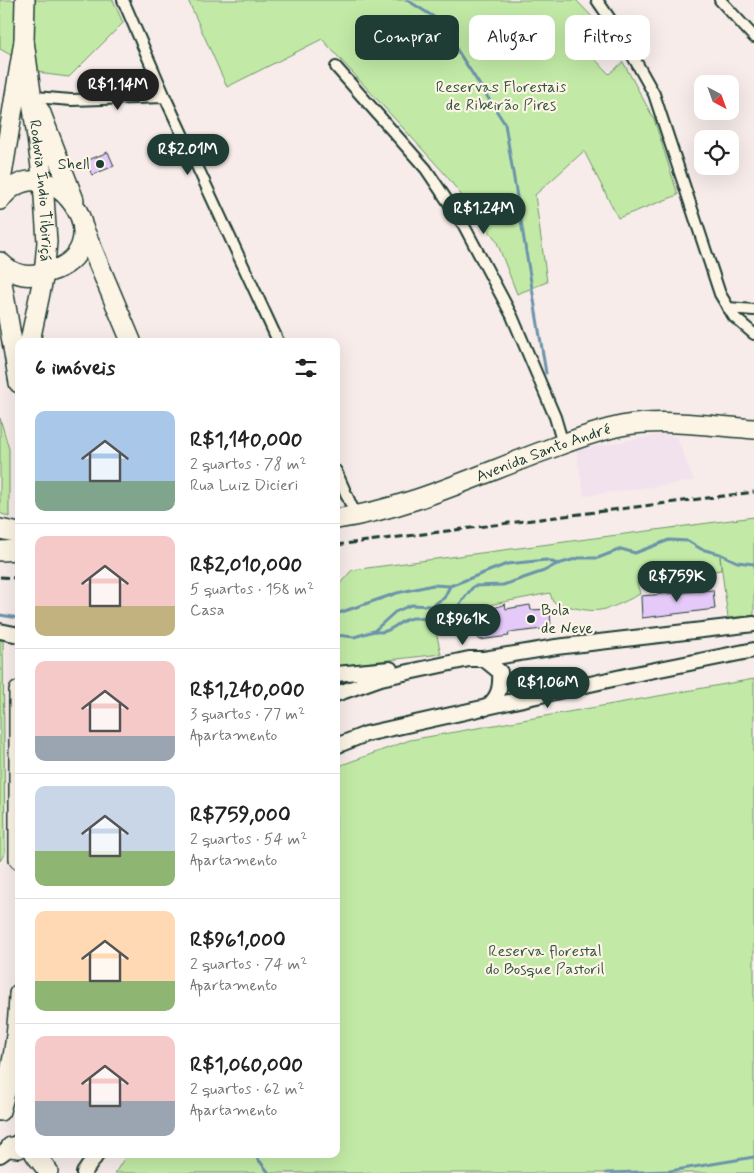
<!DOCTYPE html>
<html lang="pt">
<meta charset="utf-8">
<style>
:root{--surface:#fff;--page:#f2f2f2;--text:#222;--muted:#767676;--line:#e0e0e0;--accent:#1f3d34}
body{margin:0;font-family:Mynerve,sans-serif;background:var(--page);color:var(--text);height:100vh;display:flex;flex-direction:column;font-size:19px;white-space:nowrap}
*{box-sizing:border-box;margin:0}
p{font-size:16px;color:var(--muted)}
.icon{flex:none;width:28px;height:28px;fill:none;stroke:currentColor;stroke-width:2;stroke-linecap:round;stroke-linejoin:round}
.map{position:relative;flex:1;overflow:hidden}
.details{position:absolute;left:15px;top:338px;width:325px;height:820px;display:flex;flex-direction:column;background:var(--surface);border-radius:10px;box-shadow:0 5px 20px #0002}
.details>*{flex:none}
.guide{position:absolute;left:355px;top:15px;width:324px;height:45px;display:flex;gap:10px}
.needle{width:32px;rotate:139deg}
.controls{position:absolute;left:694px;top:75px;display:grid;gap:10px}
.controls a{display:grid;place-items:center;width:45px;height:45px;border-radius:10px;background:var(--surface);box-shadow:0 5px 20px #0002;font-size:25px}
.price{position:absolute;translate:-50% -42px;padding:0 11px;border-radius:18px;background:var(--accent);color:#fff;font-size:16px;line-height:32px;filter:drop-shadow(0 1px 2px #0008)}
.price::after{content:'';position:absolute;left:50%;top:30px;width:15px;height:11px;margin-left:-8px;background:inherit;clip-path:polygon(0 0,100% 0,50% 100%)}
.price.on{background:#222;color:#fff}
ul{padding:0;list-style:none}
li{display:flex;align-items:center;gap:15px;height:125px;padding:0 20px}
li+li{border-top:1px solid var(--line)}
li span{display:grid;place-items:center;flex:none;width:140px;height:100px;border-radius:10px;color:#555}
li>.icon{margin-inline-start:auto}
span .icon{width:60px;height:60px;fill:#fffc;stroke-width:1}
li b{font-size:21px}
h2{display:flex;justify-content:space-between;align-items:center;height:60px;padding:0 20px;font-size:21px}
.pill{padding:0 18px;border-radius:10px;background:var(--surface);box-shadow:0 5px 20px #0002;font-size:18px;line-height:45px}
.pill.on{background:var(--accent);color:#fff}
.map>svg:first-child{display:block}
.built{fill:#f2e2ee}
.green{fill:#c2eaa6;stroke:#70946d}
.lines{fill:none;stroke-linecap:round;stroke-linejoin:round}
.stream{stroke:#6c93ab;stroke-width:3}
.building{fill:#e5caf9;stroke:#1f3d34}
.street-casing{stroke:#1f3d34;stroke-width:14}
.secondary-casing{stroke:#1f3d34;stroke-width:18}
.highway-casing{stroke:#1f3d34;stroke-width:22}
.street{stroke:#fcf5e5;stroke-width:10}
.secondary{stroke:#fcf5e5;stroke-width:14}
.highway{stroke:#fcf5e5;stroke-width:19}
.rail{stroke:#1f3d34;stroke-width:3;stroke-dasharray:8 4;stroke-linecap:butt}
.poi-dot{fill:#1f3d34;stroke:#fcf5e5;stroke-width:2}
.labels{text-anchor:middle;dominant-baseline:central;stroke-width:4.5;stroke-linejoin:round;paint-order:stroke}
.park-label{font-size:16px;fill:#375745;stroke:#fcf5e5}
.poi-label{font-size:16px;fill:#1f3d34;stroke:#fcf5e5;text-anchor:end}
.street-label{font-size:16px;fill:#1f3d34;stroke:#fcf5e5}
</style>
<div class="map">
<svg width="754" height="1173" viewBox="0 0 754 1173">
<rect width="100%" height="100%" fill="#f7ece9"/>
<filter id="ink" filterUnits="userSpaceOnUse"><feTurbulence type="fractalNoise" baseFrequency=".02" numOctaves="2"/><feDisplacementMap in="SourceGraphic" scale="10" xChannelSelector="R" yChannelSelector="G"/><feConvolveMatrix kernelMatrix="1 2 1 2 8 2 1 2 1" color-interpolation-filters="sRGB"/></filter>
<g filter="url(#ink)">
<path class="built" d="M664,434l13,3 17,44 -110,15 -8,-46z"/>
<path class="green" d="M0,0h113l10,23 -54,54 -24,-3 -45,-25z
M188,0h388l20,21 -20,18 33,35 14,-12 31,57 24,76 -60,23 -34,-67 -49,44 12,87 -30,12 -21,-54 -51,-66 -123,-135 -95,48z
M0,418l9,31v68l-9,-4z
M754,517v98l-26,3 -8,-62 1,14 -84,12 3,12c-41,21 -44,20 -87,8l-3,-9 -77,15 -40,10 8,36 -105,12v-78l16,-18z
M0,640h3l2,213 -5,8z
M754,679v494h-639l12,-19h209v-387l74,-27z"/>
<g class="lines">
<path class="stream" d="M407,0l30,19 68,105 41,249
M336,614l61,-21 36,-8 17,1 57,-22 39,-4 12,4 21,-6h19l23,-9 14,4 34,-13 19,1 13,8 19,5 17,8 17,2
M0,615l19,3
M374,631c17,5 24,-12 39,-13 13,-1 25,6 38,-2 1,-1 18,-25 23,-30l29,-1 41,-14 13,-7
M336,635l18,2 20,-6 21,-19 16,-7 20,1 13,-8 6,-12
M254,1154l15,19
M606,1173l64,-2 84,-14"/>
</g>
<path class="building" d="M108,152l6,14 -22,9 -6,-14z
M713,590l2,19 -73,9 -1,-22z
M505,604l1,5 24,-4 1,5 19,-1 1,19 -43,5 1,3 -30,4 -4,-25z"/>
<g class="lines">
<defs>
<path id="street" d="M123,0l42,97 113,244
M597,0l24,35 33,59 66,200 14,23 20,17
M720,0l34,37
M336,67l90,102 37,55 49,92 43,101 8,27
M35,97l36,3 94,-3
M728,308l26,2
M336,471l20,45"/>
<path id="secondary" d="M0,631l19,4
M484,659l16,13c1,16 -1,25 -14,36
M336,674l54,-5
M336,694l45,-16 88,-19h15l72,-12 198,-23
M336,746l30,-12 269,-60 119,-24
M0,1155l18,-13
M84,1173l13,-19"/>
<g id="highway">
<path id="s1" d="M24,41l19,141 4,60 -3,32 -14,67"/>
<path d="M40,111l34,89"/>
<path d="M0,187l24,-146 1,-41"/>
<path d="M0,200c47,-63 130,47 49,72 -20,6 -34,5 -49,-10"/>
<path d="M83,227l48,114"/>
<path d="M0,271l19,112"/>
<path id="s2" d="M336,519c70,-10 136,-41 202,-66 28,-10 54,-21 83,-27 43,-8 90,0 133,3"/>
<path d="M0,529l19,4"/>
<path d="M0,551l19,-1"/>
<path d="M19,691v168"/>
<path d="M0,1111c12,-38 18,-78 19,-117"/>
<path d="M11,1147l8,1"/>
<path d="M35,1154l13,17"/>
</g>
</defs>
<use href="#street" class="street-casing"/>
<use href="#secondary" class="secondary-casing"/>
<use href="#highway" class="highway-casing"/>
<use href="#street" class="street"/>
<use href="#secondary" class="secondary"/>
<use href="#highway" class="highway"/>
<path class="rail" d="M336,545l418,-53
M0,577l19,1"/>
</g>
</g>
<g class="poi-dot">
<circle cx="100" cy="164" r="5"/>
<circle cx="531" cy="619" r="5"/>
</g>
<g class="labels">
<g class="park-label">
<text x="501" y="87">Reservas Florestais<tspan x="501" dy="18">de Ribeirão Pires</tspan></text>
<text x="545" y="951">Reserva florestal<tspan x="545" dy="18">do Bosque Pastoril</tspan></text>
</g>
<g class="poi-label">
<text x="90" y="164">Shell</text>
<text x="541" y="610" text-anchor="start">Bola<tspan x="541" dy="18">de Neve</tspan></text>
</g>
<g class="street-label">
<text stroke="none"><textPath href="#s1" startOffset="151">Rodovia Índio Tibiriçá</textPath></text>
<text stroke="none"><textPath href="#s2" startOffset="218">Avenida Santo André</textPath></text>
</g>
</g>
</svg>
<div class="controls">
<a><svg class="needle" viewBox="-14 -14 28 28"><path d="M0-13l5 13h-10z" fill="#e53935"/><path d="M0 13l5-13h-10z" fill="#767676"/></svg></a>
<a><svg class="icon" aria-label="locate" viewBox="0 0 24 24"><circle cx="12" cy="12" r="6"/><path d="M12 2v4M12 18v4M2 12h4M18 12h4"/></svg></a>
</div>
<b class="price on" style="left:118px;top:111px">R$1.14M</b>
<b class="price" style="left:188px;top:176px">R$2.01M</b>
<b class="price" style="left:484px;top:235px">R$1.24M</b>
<b class="price" style="left:677px;top:603px">R$759K</b>
<b class="price" style="left:463px;top:646px">R$961K</b>
<b class="price" style="left:548px;top:709px">R$1.06M</b>
<div class="guide">
<a class="pill on">Comprar</a>
<a class="pill">Alugar</a>
<a class="pill">Filtros</a>
</div>
<section class="details">
<h2>6 imóveis<svg class="icon" aria-label="filters" viewBox="0 0 24 24"><path d="M4 7h16M4 17h16"/><circle cx="9" cy="7" r="2"/><circle cx="15" cy="17" r="2"/></svg></h2>
<ul>
<li><span style="background:linear-gradient(#a9c7e8 70%,#7fa58c 0)"><svg class="icon" aria-label="home" viewBox="0 0 24 24"><path d="M3 11l9-7 9 7M6 9v11h12V9"/></svg></span><div><b>R$1,140,000</b><p>2 quartos · 78 m²</p><p>Rua Luiz Dicieri</p></div></li>
<li><span style="background:linear-gradient(#f6c9c9 70%,#c2b280 0)"><svg class="icon" aria-label="home" viewBox="0 0 24 24"><path d="M3 11l9-7 9 7M6 9v11h12V9"/></svg></span><div><b>R$2,010,000</b><p>5 quartos · 158 m²</p><p>Casa</p></div></li>
<li><span style="background:linear-gradient(#f6c9c9 75%,#9aa5b1 0)"><svg class="icon" aria-label="home" viewBox="0 0 24 24"><path d="M3 11l9-7 9 7M6 9v11h12V9"/></svg></span><div><b>R$1,240,000</b><p>3 quartos · 77 m²</p><p>Apartamento</p></div></li>
<li><span style="background:linear-gradient(#c9d6e8 65%,#8fb573 0)"><svg class="icon" aria-label="home" viewBox="0 0 24 24"><path d="M3 11l9-7 9 7M6 9v11h12V9"/></svg></span><div><b>R$759,000</b><p>2 quartos · 54 m²</p><p>Apartamento</p></div></li>
<li><span style="background:linear-gradient(#ffd9b3 70%,#8fb573 0)"><svg class="icon" aria-label="home" viewBox="0 0 24 24"><path d="M3 11l9-7 9 7M6 9v11h12V9"/></svg></span><div><b>R$961,000</b><p>2 quartos · 74 m²</p><p>Apartamento</p></div></li>
<li><span style="background:linear-gradient(#f6c9c9 65%,#9aa5b1 0)"><svg class="icon" aria-label="home" viewBox="0 0 24 24"><path d="M3 11l9-7 9 7M6 9v11h12V9"/></svg></span><div><b>R$1,060,000</b><p>2 quartos · 62 m²</p><p>Apartamento</p></div></li>
</ul>
</section>
</div>
